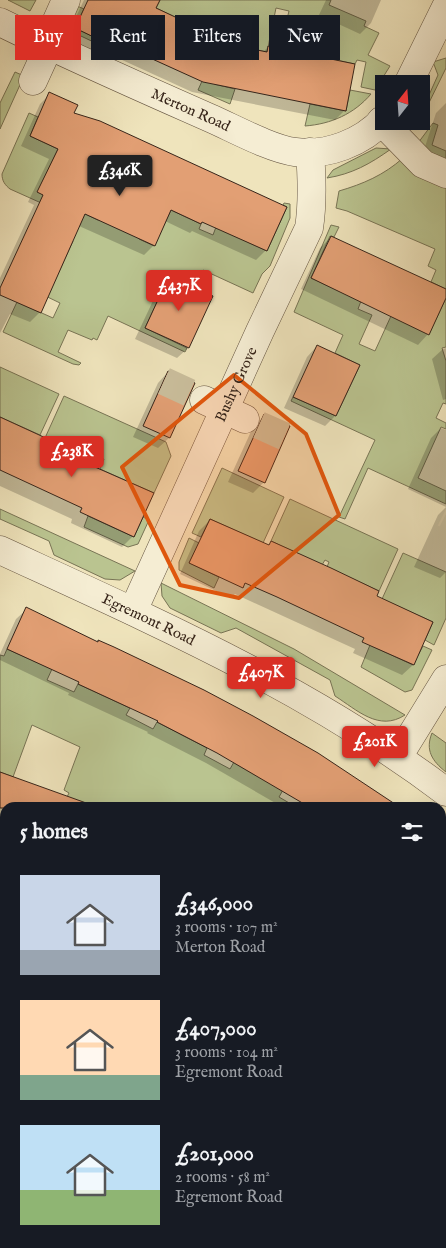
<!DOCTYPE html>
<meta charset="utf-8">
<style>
:root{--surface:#171b24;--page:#242831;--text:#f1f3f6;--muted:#9ea1a6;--accent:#d93025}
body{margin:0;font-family:"IM FELL English",serif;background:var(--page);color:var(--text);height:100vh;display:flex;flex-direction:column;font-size:19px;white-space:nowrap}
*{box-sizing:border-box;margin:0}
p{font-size:16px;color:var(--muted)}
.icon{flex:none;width:28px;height:28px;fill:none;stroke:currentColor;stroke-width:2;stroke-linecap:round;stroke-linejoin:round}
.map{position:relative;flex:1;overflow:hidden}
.side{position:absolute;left:0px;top:802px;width:446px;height:446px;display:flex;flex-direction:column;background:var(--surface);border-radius:15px 15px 0 0;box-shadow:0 5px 20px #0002}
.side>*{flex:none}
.hud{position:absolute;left:15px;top:15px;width:416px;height:45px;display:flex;gap:10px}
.needle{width:32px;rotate:17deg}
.fabs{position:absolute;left:375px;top:75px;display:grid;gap:10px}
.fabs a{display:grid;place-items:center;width:55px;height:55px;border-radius:0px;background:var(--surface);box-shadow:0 5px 20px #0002;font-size:25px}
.price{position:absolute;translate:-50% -42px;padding:0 11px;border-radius:5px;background:var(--accent);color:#fff;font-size:16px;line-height:32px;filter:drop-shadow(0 1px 2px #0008)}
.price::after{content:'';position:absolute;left:50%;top:30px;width:15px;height:11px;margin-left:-8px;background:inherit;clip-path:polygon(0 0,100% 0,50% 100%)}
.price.selected{background:#222;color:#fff}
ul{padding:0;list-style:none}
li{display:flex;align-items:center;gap:15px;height:125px;padding:0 20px}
li span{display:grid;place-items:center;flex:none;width:140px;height:100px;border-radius:0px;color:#555}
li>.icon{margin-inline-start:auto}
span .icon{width:60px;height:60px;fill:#fffc;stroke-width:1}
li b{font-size:21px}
h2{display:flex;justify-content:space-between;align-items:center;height:60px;padding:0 20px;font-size:21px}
.pill{padding:0 18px;border-radius:0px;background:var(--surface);box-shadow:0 5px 20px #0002;font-size:18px;line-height:45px}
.pill.selected{background:var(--accent);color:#fff}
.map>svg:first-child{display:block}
.green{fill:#bac490;stroke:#787455}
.shadow{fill:#0003}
.building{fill:#e29f74;stroke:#37251a}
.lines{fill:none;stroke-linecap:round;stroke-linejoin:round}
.minor-tunnel{stroke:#cabe9c;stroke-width:28;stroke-dasharray:28 14;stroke-linecap:butt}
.minor-casing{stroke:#655542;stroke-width:29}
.minor{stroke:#f5edd3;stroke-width:28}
.marked{fill:#df560d;fill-opacity:0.2;stroke:#df560d;stroke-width:4;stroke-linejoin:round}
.labels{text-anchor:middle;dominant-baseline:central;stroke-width:4;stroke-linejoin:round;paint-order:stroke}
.street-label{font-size:15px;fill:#37251a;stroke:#f5edd3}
</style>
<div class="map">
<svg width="446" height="1248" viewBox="0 0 446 1248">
<rect width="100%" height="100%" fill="#efe4bc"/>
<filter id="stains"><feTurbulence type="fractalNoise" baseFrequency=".004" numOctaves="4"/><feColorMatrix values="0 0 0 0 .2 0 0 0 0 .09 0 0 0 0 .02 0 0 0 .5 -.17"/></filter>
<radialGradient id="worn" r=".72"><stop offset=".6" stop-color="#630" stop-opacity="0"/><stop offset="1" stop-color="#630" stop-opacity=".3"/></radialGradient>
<path class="green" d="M8,0h28l-6,11z
M160,0h171l-2,5 37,16 -2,5 15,7 -11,22 22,11 -15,24 -14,-3 5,-25 -9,-2 -2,4 -58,-12 2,-9 -17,-4 7,-28 -13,-3 -9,44 -44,-9 -9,41 21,5 -5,15 -32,-14 27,-60 -14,-6 -4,8 -51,-24z
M75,5l9,4 -9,19 29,14 -2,4 -38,-18z
M446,58v10l-25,51v-14l4,-1 13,-29 -5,-13z
M15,72l9,4 -24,53v-26z
M350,90l21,4c-17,20 -40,30 -66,32l5,-22 36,7z
M29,113l9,4 -8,19 28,13 -20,43 60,28 58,-19 -17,38 15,7 17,-36 30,14 -2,5 14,6 3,-8 51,24 20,-44 -4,-2 1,-2 6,1v14l-20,48 -8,8 -9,19 -50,-23 -8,18 -26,-11 -24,51 42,20 -2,4 -77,-36 -11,24 -4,-2 -1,2 -24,-10 -10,22 23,11 -2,2 -6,-1 -70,-32 14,-30 36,16 7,-15 -29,-14 18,4 24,-52 -23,-10 9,-20 -49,-22c-5,-4 -8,-8 -8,-15z
M433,123l5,2 -6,20 14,6v11l-9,-3 -19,-16z
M376,148l15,1c-21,15 -39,25 -64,29l6,-8z
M403,158l43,29v102l-15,-7 5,-12 -8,-4 7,-17 -88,-38 -11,-3 3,-17c24,-7 45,-16 64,-33z
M331,225l8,2 -5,10 -4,-1 -19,42 50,23 -3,8 14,6 -13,29 16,7 16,-35 38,18 17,-36v49l-4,1 4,13v43l-3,-1 -7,15 10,5v6l-5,-2 -23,51 28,13v13l-78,-36 -23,51 -6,-2 36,-77 -84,-39 2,-4 43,19 24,-51 -25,-12 8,-18 -49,-23z
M0,367l59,27 -19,41 -40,-18z
M64,396l102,46 5,14 -17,37 -54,-24 4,-10 -4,-1 -2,4 -53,-24z
M222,468l62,29 -21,46 -53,-24 -9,18 -9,-4z
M290,499l108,50 -19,42 -52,-24 2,-5 -4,-2 -3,5 -51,-24z
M0,509l135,62 -15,9 -15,-1 -51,-24 -5,-14 -49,-22z
M88,516l46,21 9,-20 6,3 -11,24 -10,3 -44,-20z
M189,538l10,5 -9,20 29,14 -5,11 -35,-18v-8z
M403,553l43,19v46l-12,27 -9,-5 8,-18 -51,-23z
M161,583l133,66 111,66c-26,17 -48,-5 -70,-19l-5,-16 -94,-52 -15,5 -51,-25 -8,-12z
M370,645l43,20 10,-19 9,4 -20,40 -7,2 -44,-25z
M7,649l45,20 -5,11 27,12 4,-8 52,24 -4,7 27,14 4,-7 50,26 -3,7 26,14 4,-7 49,28 -4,7 17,10 -95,1 -3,-2 -1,2 -107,-1 -23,-10 2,-4 -5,-3 16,-43 -48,-22 -19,52 -13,-5v-117l4,1z
M432,733l14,10v29c-14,-11 -21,-22 -14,-39z
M0,1012l5,2v60l-5,-3z
M0,1076l5,3v32l-5,-3z
M441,1091l5,4v62l-5,6z
M0,1228l5,2v14h26l7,4h-18l-2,-3 -3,3h-15z
M88,1244h52l-5,4h-48l-2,-2z
M262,1244h8l2,2 3,-2h55l4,4 5,-4h29l-4,4h-98z"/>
<path class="shadow" d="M84,0h74l-4,9 48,30 61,13 5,-5 77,63 -10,10 -143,-28 -96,-44 -3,3 -27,-13z
M326,0h55l-10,23 -11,11 -41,-19z
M50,94l22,20 194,136 -10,10 -64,-29 -2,2 -25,-12 -11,24 -10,10 -65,-29 -39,86 -10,10 -20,-8 -10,19v-55l34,-73 -6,-3 21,-43 -28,-13 19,-42z
M446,103v61l-24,-8 14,-43z
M331,237l115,53v5l-18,39 -10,11 -117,-56 19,-41z
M169,278l42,19 -23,51 -11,10 -42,-19 24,-51z
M317,346l42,20 -24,50 -10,10 -41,-18 23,-51z
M446,348v51l-3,1 -11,-41 11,-10z
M168,372l25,11 -24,55 -11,10 -25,-11 25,-54z
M264,416v66l-11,11 -25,-11 25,-55z
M0,418l94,49 58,27 -19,42 -11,11 -51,-24 1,-4 -72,-33z
M441,428l5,2v77l-38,-18 23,-51z
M446,507v65l-6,6 -26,-11 24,-52z
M210,520l57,26 4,-3 104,54 57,26 -19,42 -11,10 -49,-22 2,-4 -120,-55 -4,4 -51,-24 19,-43z
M27,609l372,199h-115l-78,-45 -59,-30 1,-1 -80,-37 1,-2 -69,-33v-6l16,-35z
M0,773l5,35v25l-5,-2z
M441,832l5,4v26l-5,6z
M0,960l5,2v67l-5,-2z
M446,1016v76l-5,-5v-66z
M441,1235l5,4v9h-32l3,-4h24z
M211,1244h63l-5,4h-63z
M312,1244h86l4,4h-87z"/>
<path class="building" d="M88,0h72l-4,8 51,24 -3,7 63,13 1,-6 87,18 -9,47 -143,-29 -97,-44 -2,4 -29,-14z
M49,92l29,13 -4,8 26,8 187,86 -20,44 -65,-29 -1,2 -30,-14 -16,36 -70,-32 -44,99 -41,-18v-7l43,-93 -6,-3 21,-43 -28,-13z
M331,236l115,53v9l-17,37 -118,-57z
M169,276l44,20 -24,52 -44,-20z
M317,345l43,20 -24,51 -43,-19z
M168,371l27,12 -25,55 -27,-12z
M264,414l26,12 -25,57 -27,-12z
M0,417l98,45 -3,5 59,26 -20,44 -54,-25 2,-4 -82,-38z
M210,519l59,26 2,-4 60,27 48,23 -2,5 56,26 -19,43 -52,-23 2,-4 -87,-41 -32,-14 -2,5 -54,-25z
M26,607l72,35v-2l16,7 90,43 49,26 65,37 83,55h-90l-94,-55 -60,-31 1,-1 -80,-37 1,-2 -72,-33z
M0,772l89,32 -1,4h-88z"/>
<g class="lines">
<path class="minor-tunnel" d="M164,381l26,12
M259,425l27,12
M444,513l2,1"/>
<defs>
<g id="minor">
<path id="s1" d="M0,22c69,34 140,65 210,96 23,10 61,31 85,34 32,4 67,-9 89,-33"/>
<path d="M46,45l20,-45"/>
<path d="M33,81l16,-35"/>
<path d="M408,84l38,-77"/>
<path d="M381,121l42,43 23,10"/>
<path d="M204,400l41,19"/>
<path id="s2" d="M0,550c154,71 310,139 446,242"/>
<path id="s3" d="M133,611l127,-280 49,-103c4,-25 3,-50 1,-76"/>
<path d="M398,757l48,-78"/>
<path d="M0,884l5,2"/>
<path d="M441,960l5,-7"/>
<path d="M441,1188l5,5"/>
<path d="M0,1209l5,2"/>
<path d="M55,1244l5,4"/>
<path d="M154,1248l5,-4"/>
</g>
</defs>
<use href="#minor" class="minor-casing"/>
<use href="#minor" class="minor"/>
</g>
<path class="marked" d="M234,375l72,59 33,81 -100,83 -59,-13 -58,-118z"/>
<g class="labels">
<g class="street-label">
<text stroke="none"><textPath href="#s1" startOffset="210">Merton Road</textPath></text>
<text stroke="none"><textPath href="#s3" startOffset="249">Bushy Grove</textPath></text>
<text stroke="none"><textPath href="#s2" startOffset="164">Egremont Road</textPath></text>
</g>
</g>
<rect width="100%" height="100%" filter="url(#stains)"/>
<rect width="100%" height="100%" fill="url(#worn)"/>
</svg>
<div class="fabs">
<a><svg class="needle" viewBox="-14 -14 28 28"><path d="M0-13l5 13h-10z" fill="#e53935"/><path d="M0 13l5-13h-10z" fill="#9ea1a6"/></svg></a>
</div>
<b class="price selected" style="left:120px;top:197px">£346K</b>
<b class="price" style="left:179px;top:312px">£437K</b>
<b class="price" style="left:72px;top:478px">£238K</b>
<b class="price" style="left:261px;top:699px">£407K</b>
<b class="price" style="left:375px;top:768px">£201K</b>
<div class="hud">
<a class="pill selected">Buy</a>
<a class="pill">Rent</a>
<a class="pill">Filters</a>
<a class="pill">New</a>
</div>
<section class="side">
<h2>5 homes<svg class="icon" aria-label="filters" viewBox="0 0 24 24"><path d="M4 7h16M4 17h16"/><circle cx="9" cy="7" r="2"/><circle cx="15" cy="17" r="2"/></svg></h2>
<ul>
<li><span style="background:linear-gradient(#c9d6e8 75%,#9aa5b1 0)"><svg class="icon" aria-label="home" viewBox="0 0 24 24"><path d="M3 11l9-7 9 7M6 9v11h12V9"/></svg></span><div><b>£346,000</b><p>3 rooms · 107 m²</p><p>Merton Road</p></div></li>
<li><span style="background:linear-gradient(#ffd9b3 75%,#7fa58c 0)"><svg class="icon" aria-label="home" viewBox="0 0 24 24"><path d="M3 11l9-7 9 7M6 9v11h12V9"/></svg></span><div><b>£407,000</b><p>3 rooms · 104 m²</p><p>Egremont Road</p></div></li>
<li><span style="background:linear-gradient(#bfe0f5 65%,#8fb573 0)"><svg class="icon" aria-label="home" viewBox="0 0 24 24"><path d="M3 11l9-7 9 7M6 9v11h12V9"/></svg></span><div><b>£201,000</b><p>2 rooms · 58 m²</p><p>Egremont Road</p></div></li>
</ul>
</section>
</div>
